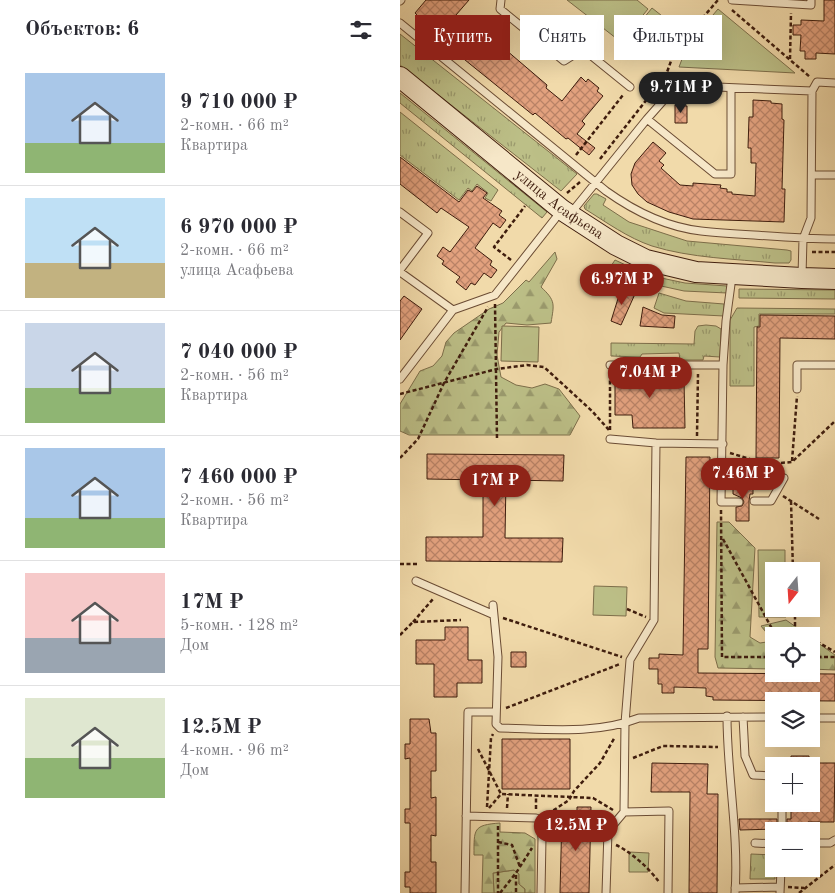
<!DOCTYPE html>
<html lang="ru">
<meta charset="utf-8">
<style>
:root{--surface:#fff;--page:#f2f2f3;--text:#2b2b33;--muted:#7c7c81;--line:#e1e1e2;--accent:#8f2418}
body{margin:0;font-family:"Old Standard TT",serif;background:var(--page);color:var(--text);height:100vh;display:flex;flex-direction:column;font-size:19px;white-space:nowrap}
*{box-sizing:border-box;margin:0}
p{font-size:16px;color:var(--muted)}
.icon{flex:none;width:28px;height:28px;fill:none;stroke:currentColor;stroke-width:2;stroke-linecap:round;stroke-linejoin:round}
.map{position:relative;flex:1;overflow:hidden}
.panel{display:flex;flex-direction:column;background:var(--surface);width:400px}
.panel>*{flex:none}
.banner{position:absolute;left:15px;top:15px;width:345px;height:45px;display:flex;gap:10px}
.needle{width:32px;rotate:197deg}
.controls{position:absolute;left:365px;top:562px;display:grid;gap:10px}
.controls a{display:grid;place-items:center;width:55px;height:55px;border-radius:0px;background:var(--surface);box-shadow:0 5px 20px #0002;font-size:25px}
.price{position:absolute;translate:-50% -42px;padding:0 11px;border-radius:18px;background:var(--accent);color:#fff;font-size:16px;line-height:32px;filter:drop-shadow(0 1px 2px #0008)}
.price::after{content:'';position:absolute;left:50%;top:30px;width:15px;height:11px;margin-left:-8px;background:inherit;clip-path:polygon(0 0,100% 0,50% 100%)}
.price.current{background:#222;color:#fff}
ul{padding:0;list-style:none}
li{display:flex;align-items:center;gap:15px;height:125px;padding:0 25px}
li+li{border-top:1px solid var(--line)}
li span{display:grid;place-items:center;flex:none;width:140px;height:100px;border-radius:0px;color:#555}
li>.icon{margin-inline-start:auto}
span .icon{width:60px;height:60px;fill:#fffc;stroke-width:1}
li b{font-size:21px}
h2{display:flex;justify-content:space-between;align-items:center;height:60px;padding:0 25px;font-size:21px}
.pill{padding:0 18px;border-radius:0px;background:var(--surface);box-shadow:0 5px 20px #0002;font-size:18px;line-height:45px}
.pill.current{background:var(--accent);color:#fff}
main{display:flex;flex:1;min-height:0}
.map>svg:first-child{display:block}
.grass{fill:url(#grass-tufts);stroke:#7d6e4a}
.forest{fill:url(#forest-firs);stroke:#7d6e4a}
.park{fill:#bcbf87;stroke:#7d6e4a}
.building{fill:url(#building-cross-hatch);stroke:#3e1c0d}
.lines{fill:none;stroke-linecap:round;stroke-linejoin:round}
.lane-casing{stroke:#6b4c34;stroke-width:9}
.secondary-casing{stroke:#3e1c0d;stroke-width:22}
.path{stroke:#3e1c0d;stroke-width:2.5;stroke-dasharray:4 2.5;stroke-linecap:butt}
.lane{stroke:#f6e7c8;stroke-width:7}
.secondary{stroke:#f6e7c8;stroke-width:20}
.labels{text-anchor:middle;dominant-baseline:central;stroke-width:5;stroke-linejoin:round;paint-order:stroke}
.street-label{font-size:15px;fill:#3e1c0d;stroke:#f6e7c8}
</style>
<main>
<section class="panel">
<h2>Объектов: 6<svg class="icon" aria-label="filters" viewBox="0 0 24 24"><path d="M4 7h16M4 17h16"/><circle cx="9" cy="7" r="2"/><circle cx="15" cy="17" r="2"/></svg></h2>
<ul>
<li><span style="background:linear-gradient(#a9c7e8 70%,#8fb573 0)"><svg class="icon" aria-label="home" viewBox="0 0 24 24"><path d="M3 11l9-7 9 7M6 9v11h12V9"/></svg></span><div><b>9 710 000 ₽</b><p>2-комн. · 66 m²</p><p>Квартира</p></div></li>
<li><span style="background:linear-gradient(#bfe0f5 65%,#c2b280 0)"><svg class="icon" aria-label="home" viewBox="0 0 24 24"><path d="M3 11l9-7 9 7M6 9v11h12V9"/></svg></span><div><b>6 970 000 ₽</b><p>2-комн. · 66 m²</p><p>улица Асафьева</p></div></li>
<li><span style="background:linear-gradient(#c9d6e8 65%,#8fb573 0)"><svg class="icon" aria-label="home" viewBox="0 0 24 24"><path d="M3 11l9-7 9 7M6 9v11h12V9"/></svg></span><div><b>7 040 000 ₽</b><p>2-комн. · 56 m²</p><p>Квартира</p></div></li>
<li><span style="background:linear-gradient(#a9c7e8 70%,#8fb573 0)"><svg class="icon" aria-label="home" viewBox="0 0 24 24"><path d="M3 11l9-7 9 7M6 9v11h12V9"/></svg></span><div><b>7 460 000 ₽</b><p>2-комн. · 56 m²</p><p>Квартира</p></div></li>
<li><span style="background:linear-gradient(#f6c9c9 65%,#9aa5b1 0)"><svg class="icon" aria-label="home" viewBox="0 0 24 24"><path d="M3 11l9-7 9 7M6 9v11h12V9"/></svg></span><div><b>17M ₽</b><p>5-комн. · 128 m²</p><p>Дом</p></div></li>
<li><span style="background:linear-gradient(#dfe7d0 60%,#8fb573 0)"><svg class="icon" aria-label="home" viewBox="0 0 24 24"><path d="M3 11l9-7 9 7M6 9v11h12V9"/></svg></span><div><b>12.5M ₽</b><p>4-комн. · 96 m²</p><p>Дом</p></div></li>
</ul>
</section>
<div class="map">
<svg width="435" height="893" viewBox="0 0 435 893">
<defs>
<pattern id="grass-tufts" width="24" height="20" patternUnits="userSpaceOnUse" patternTransform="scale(1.25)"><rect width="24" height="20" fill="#bcbf87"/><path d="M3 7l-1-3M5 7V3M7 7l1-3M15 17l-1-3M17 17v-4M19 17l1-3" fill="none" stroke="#9a9a6d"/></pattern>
<pattern id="forest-firs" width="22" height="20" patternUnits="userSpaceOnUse" patternTransform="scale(1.25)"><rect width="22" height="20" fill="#bcbf87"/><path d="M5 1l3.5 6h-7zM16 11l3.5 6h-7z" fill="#9a9a6d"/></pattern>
<pattern id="building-cross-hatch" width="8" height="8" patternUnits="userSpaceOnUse" patternTransform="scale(1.25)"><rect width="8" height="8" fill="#e2a17e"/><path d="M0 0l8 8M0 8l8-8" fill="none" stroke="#b98266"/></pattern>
</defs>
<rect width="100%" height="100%" fill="#f1daaa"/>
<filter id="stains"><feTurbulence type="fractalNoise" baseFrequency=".004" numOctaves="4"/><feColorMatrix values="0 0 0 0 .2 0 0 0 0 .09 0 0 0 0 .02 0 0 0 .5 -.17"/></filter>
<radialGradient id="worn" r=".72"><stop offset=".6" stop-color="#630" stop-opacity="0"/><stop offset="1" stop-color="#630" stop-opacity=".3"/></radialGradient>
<path class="grass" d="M0,34l177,140 -16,17 -161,-126z
M0,93l147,119 -5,6 -142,-115z
M0,112l98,78 -7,11 -6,-3 3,-5 -11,-9 -5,7 -4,-3 -9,12 -59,-45z
M194,194h3l9,5 -3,6 26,17 58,19 100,9 4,1v9l-2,3h-14c-39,-4 -85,-5 -123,-17 -24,-8 -46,-24 -67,-37l-1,-3z
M215,260l32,15 38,8 42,3v7l-43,-2 -41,-9 -32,-16z
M339,289l96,1v9l-96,-1z
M259,293l27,8 38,3v12l-60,-3 -10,-5z
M337,308l98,1v5h-76v12l-5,1v59h-24v-66z
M306,325l10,1 5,3 -1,28 -16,-1 -1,4h-23l-1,-7 -37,1 -2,3 -29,-1v-13l83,1 1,-13 3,-5z
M351,854l23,1 1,24h-25z
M115,870l4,4v10l6,5v4h-31l-1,-20z"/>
<path class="forest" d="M155,252l2,7 -16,28c15,14 13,17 10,36l-24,2 -21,-2 -7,9 -2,23 4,22 15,8 16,3 13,-4 14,5 21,27 -10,19h-161l-9,-4v-27l20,-33 13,-5 9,-10 4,-14 8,-9 35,-24 14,-6 23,-23 3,2z
M317,522h12l26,26 -5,89 10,6 13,-2 -12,-15 25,-6 23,16h-35v33l-56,-1 -3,-11z
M411,638l24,17v15l-24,-1z
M100,823v9l25,1 10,6v54h-10v-4l-6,-5v-10l-5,-4 -21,3 1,20h-12l1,-38h-9c0,-26 -1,-30 26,-32z"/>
<path class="park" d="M167,0h70l11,9 -27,33z
M252,8l19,15 -26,33 -20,-15z
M318,9l77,64 -116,-6 8,-21z
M102,326l37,1 -1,35 -37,-1z
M358,550h27v21h-11v38h11l1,8h-27z
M194,586l33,1 -1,29 -33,-1z
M229,852l20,1 -1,19h-19z"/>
<path class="building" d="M26,0h43l-13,15 16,12 3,-3 31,26 41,35 -1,3 16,13 19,-24 5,5 2,-3 11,9 -2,3 6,5 -21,25 3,3 -8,10 18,14 -6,7 -21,-17 -2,1 -31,-26 -2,2 -84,-68 2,-2 -33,-27 1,-1 -4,-4z
M424,0h11v54l-19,-1v6h-11v-8h-5l1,-16h-8v-10h8v-5l23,1z
M353,100l18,1v2l11,1v15l2,1 -2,69h3l-1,33 -91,-3 -24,-7 -22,-10 -9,-8 -6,-9 -1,-11 4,-11 18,-21 13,11 -7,8 5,4 -3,3 19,17 13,1v-3l28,2 -1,3 7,1v3h5v2l23,2 1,-33h-5v-15h-3l1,-31h4z
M275,105l12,1v17h-12z
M0,157l59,45 9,-12 4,2 5,-6 10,7 -4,5 19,13 -3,4 7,5 -6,8 -7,-5 -18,25 17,13 -2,4 7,5 -6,8 -7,-5 -9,12 -4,-2 -5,7 -10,-8 4,-5 -18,-13 2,-3 -7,-5 6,-9 7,5 19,-25 -28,-19 -4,5 -37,-29z
M221,289l14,5 -14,31 -10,-4z
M4,296l18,13 -22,31v-39z
M243,307l19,8 13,1 -1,12 -34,-2z
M360,315l75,1v23l-55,-1 -1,120h-23l1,-131h3z
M268,370v9l16,1 1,48h-52l-1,-13h-17v-44z
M27,454l137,1 -1,26 -57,-1 -1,58h58l-1,24 -136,-1v-24h57v-57l-56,-1z
M286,457h24l-2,192h-10v24l137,1v27l-122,-1v-3l-7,-1v-8l-32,-1v6h-12v-9h-4v-15h-9v-11h10v-4l24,1z
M333,483h20v11h-3l-1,7v20h-13v-14l6,-1 2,-4 -2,-4 -9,-4z
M45,627h23v33h14v23h-25v14h-23v-33h-18v-24h29z
M111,652h15v15h-15z
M10,719h19l2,14h5v38h-5v27l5,-1v39l-5,-1v27h5v31h-26v-6h-5v-15h5v-49h-5v-14h5v-51l-5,1v-15h5z
M102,739h68v50h-68z
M391,756h18v10h-18z
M252,763l56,1 -1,30h11l-1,99h-28l1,-101h-39z
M411,763h24l-1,59h-26v7h-21v-10h4v-10l17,1v-6h3z
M177,807h14l-2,86h-29l2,-79h15z
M339,819h38v10l-37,1z"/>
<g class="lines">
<defs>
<path id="lane" d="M101,0l-1,9 64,52 19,-12 47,38
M332,0l79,5v-5
M0,1l1,-1
M0,23l206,168c28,20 60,36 95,40 17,2 35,3 53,4 27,2 54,4 81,4
M247,119l68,55h16v-86
M412,175h23
M0,212l28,21 -28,37
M171,213l76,-94 23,-26 24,-7 118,5
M0,272l53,38
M402,276l1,-37 8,-21 1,-127 5,-9 18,1
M332,277l-6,44 -3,44 -2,137h18
M210,365h113
M0,379l53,-69 42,-15 67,-85
M397,389v-24h38
M210,439l46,4 67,1
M323,465l61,13 -13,23h-17
M16,581l76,33
M93,605l5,52 -2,67 4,4c46,1 95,7 139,-10l135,-1
M327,716c0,59 12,118 8,177
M343,717l2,39 8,19 21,1
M411,718h24
M224,812l45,-1 -1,82
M66,816l70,2 4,2 2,18 -1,55
M382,831v-27
M355,843l19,1
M411,843h19l5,-3
M335,888l45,-1
M65,893l3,-181h27
M206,893l2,-62 16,-19 1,-89 5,-63 24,-40 2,-177
M380,893l1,-24"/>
<g id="secondary">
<path id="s1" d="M0,77l162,133 54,35 30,15 50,12 106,6 33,1"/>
</g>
</defs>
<use href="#lane" class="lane-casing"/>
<use href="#secondary" class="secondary-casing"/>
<path class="path" d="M332,10l78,67
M390,59l1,-46
M176,155l47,-60
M200,159l66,-84 9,-25 43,-50
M167,193l13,-11
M412,252h23
M111,260l-17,-13 31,-41
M95,304l2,135
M210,374v57
M0,394l97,-25 30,-4 17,2 48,44 17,19
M297,436l1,-62
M330,453l23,7
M0,458l18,-19 26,-56 44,-76
M392,461l5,-65
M368,464l24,-2 43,-41
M383,496l36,23
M391,501l2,70
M321,510l1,147h52
M323,539l53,97
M0,564h19
M227,609l19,8
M395,609v20l13,7
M103,618l119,39
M13,622l20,-23
M0,635l13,-13 48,-2
M411,638l24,14
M411,657h24
M106,708l114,-44
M78,749l23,45
M233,758l30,-12 55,1
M87,807l4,-69 2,-4
M89,808l12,-14 92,4 20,12
M107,808l1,-14
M136,809v-14
M148,814l21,-14 5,-9 26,-28 15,-26
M98,826v67
M98,842l14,3 8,22
M216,845c15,7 33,23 43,37
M116,875v18
M388,887l16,1
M100,893l16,-20 16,-25
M399,893l36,-28"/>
<use href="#lane" class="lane"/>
<use href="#secondary" class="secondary"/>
</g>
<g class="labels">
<g class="street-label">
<text stroke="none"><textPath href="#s1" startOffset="204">улица Асафьева</textPath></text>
</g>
</g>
<rect width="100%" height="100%" filter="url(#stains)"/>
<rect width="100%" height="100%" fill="url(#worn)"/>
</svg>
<div class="controls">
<a><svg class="needle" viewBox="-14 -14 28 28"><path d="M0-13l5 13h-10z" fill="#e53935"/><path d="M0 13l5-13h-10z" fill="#7c7c81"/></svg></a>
<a><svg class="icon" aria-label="locate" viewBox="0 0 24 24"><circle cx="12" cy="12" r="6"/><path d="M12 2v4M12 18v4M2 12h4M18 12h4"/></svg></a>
<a><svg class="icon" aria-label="layers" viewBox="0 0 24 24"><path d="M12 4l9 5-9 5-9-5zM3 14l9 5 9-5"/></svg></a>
<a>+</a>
<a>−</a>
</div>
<b class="price current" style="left:281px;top:114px">9.71M ₽</b>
<b class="price" style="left:222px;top:306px">6.97M ₽</b>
<b class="price" style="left:250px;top:399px">7.04M ₽</b>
<b class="price" style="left:343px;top:500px">7.46M ₽</b>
<b class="price" style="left:95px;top:507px">17M ₽</b>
<b class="price" style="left:176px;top:852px">12.5M ₽</b>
<div class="banner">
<a class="pill current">Купить</a>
<a class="pill">Снять</a>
<a class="pill">Фильтры</a>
</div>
</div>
</main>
